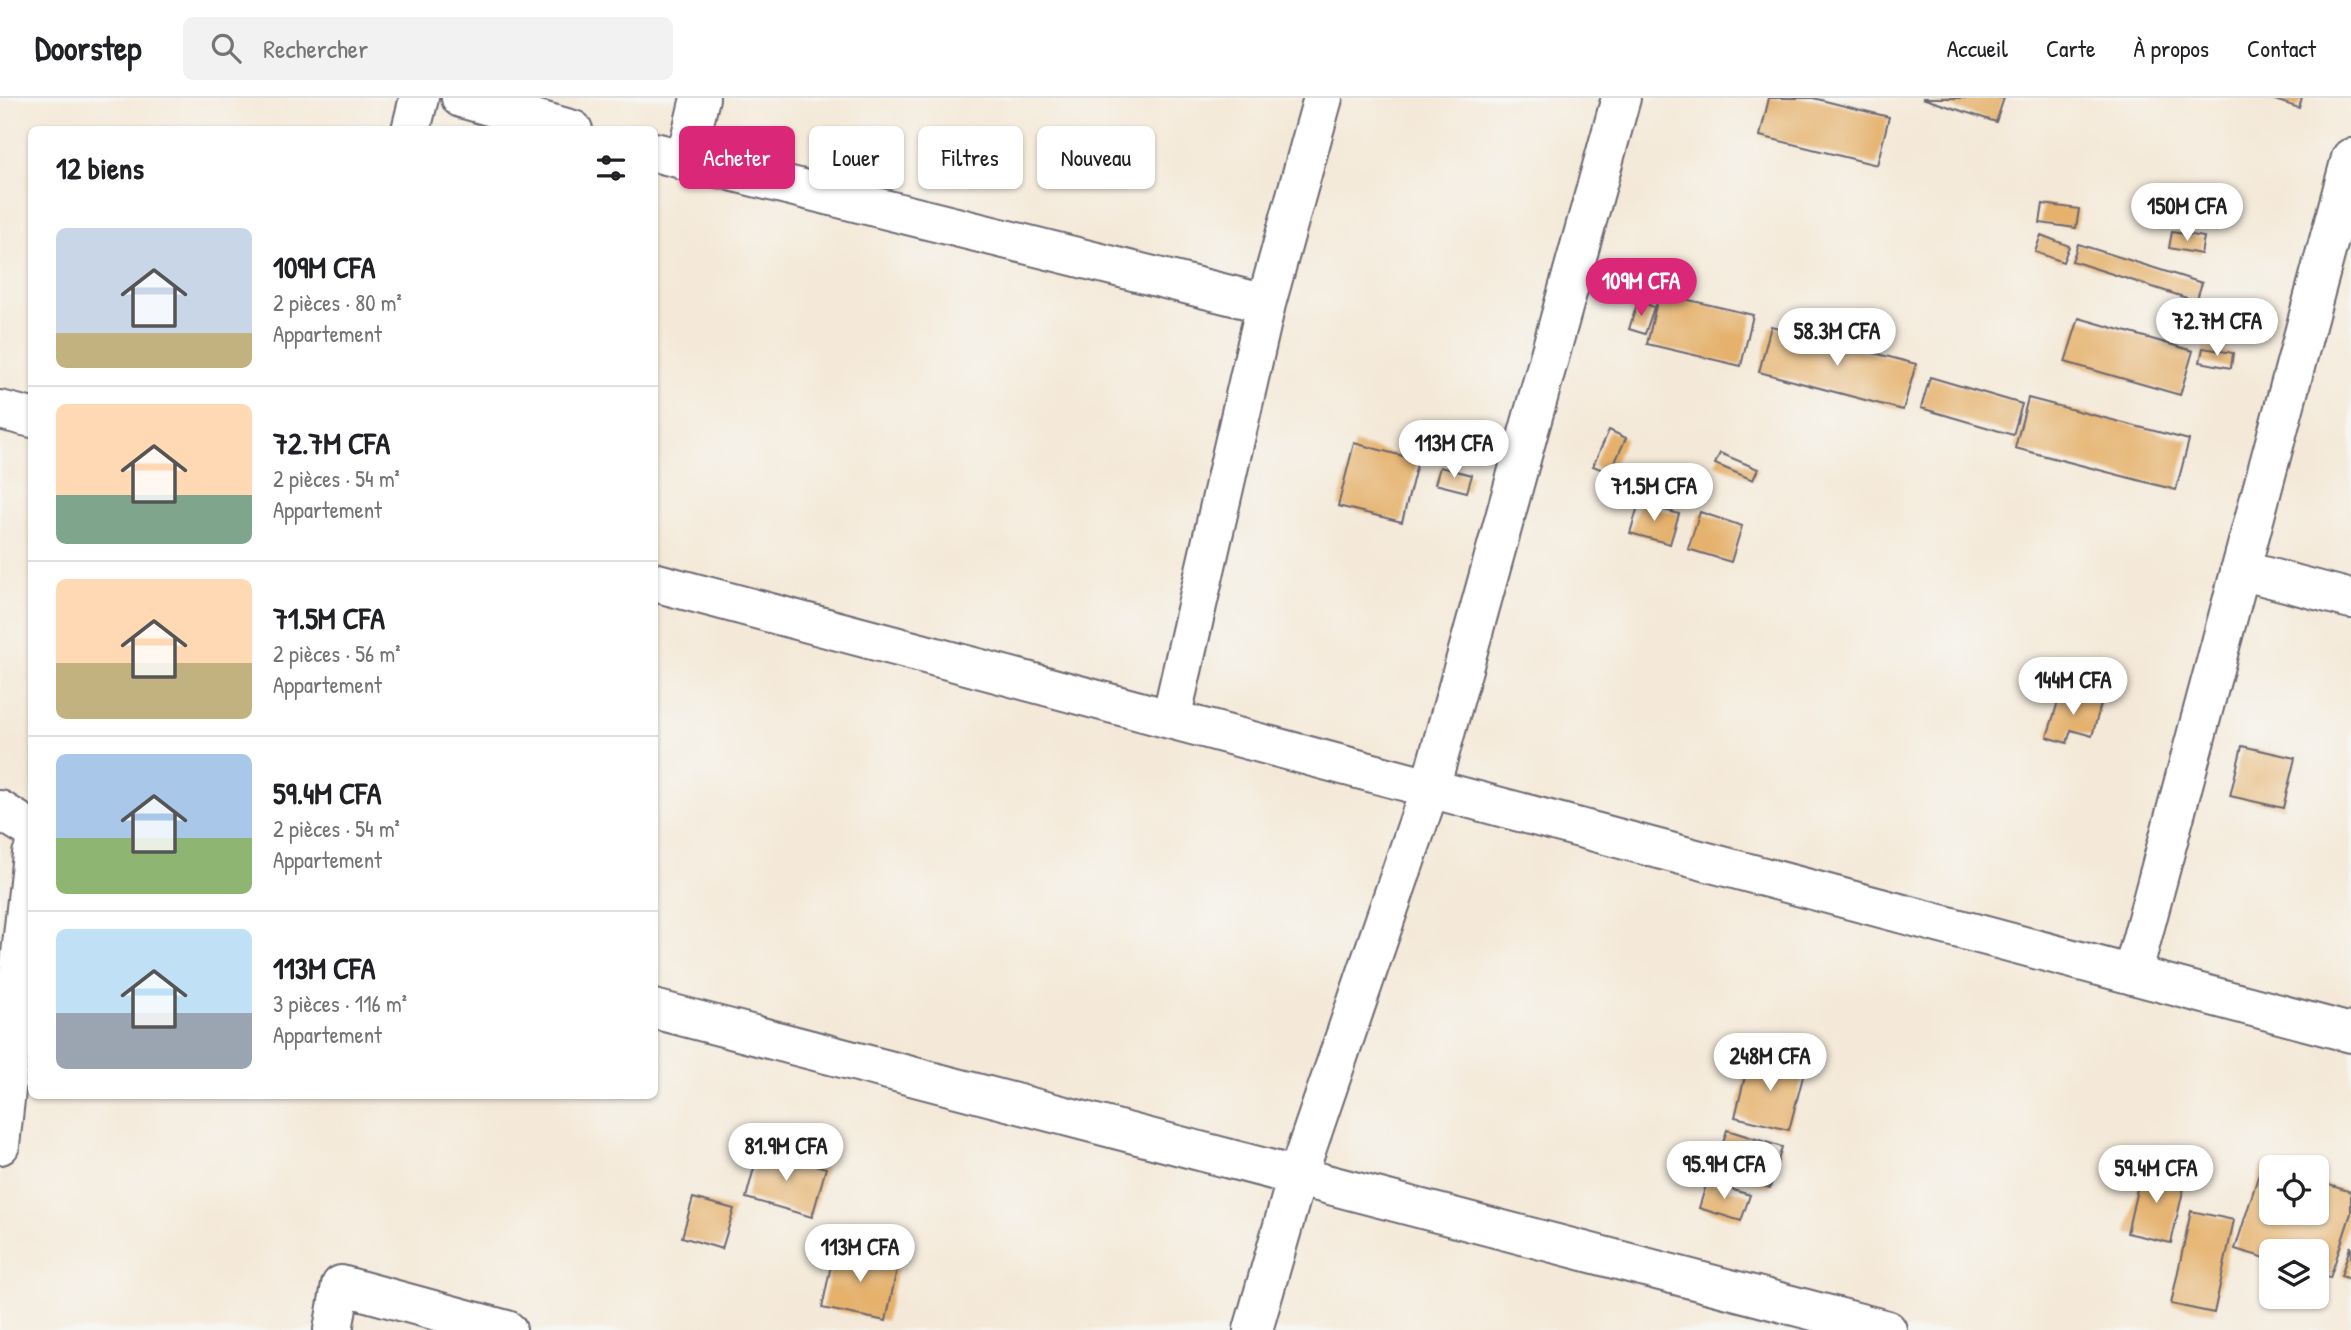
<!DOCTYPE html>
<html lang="fr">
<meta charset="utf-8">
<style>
:root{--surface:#fff;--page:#f2f2f2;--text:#202124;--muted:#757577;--line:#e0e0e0;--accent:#db2777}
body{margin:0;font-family:"Patrick Hand",sans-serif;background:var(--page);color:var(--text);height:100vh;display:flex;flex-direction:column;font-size:26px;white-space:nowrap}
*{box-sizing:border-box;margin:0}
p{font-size:23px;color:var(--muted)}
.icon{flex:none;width:38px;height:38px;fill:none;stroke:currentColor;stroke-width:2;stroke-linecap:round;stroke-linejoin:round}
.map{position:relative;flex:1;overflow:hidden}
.panel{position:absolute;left:28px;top:28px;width:630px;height:973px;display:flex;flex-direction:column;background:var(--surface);border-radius:10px;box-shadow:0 2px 5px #0004}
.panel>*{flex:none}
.hud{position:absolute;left:679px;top:28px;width:665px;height:63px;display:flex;gap:14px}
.controls{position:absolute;left:2259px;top:1057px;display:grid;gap:14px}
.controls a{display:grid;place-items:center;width:70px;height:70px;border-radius:10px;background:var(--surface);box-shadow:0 2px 5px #0004;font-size:35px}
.price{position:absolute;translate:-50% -60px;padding:0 16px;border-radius:24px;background:#fff;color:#222;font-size:23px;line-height:46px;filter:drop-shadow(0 2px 4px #0008)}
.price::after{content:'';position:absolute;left:50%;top:42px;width:21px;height:16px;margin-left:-10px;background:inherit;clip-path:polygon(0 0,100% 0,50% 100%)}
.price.active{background:var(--accent);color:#fff}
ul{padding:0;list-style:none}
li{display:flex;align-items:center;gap:21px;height:175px;padding:0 28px}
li+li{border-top:2px solid var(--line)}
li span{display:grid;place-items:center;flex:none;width:196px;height:140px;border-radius:10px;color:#555}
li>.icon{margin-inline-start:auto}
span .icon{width:84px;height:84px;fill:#fffc;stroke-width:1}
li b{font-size:30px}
h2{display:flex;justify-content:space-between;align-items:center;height:84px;padding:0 28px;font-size:30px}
.tag{padding:0 24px;border-radius:10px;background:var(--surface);box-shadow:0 2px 5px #0004;font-size:24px;line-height:63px}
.tag.active{background:var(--accent);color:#fff}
header{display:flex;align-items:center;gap:42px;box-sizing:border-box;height:98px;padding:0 35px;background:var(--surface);border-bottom:2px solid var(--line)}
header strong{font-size:33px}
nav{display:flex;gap:38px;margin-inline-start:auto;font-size:24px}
.search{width:490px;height:63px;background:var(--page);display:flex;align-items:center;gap:18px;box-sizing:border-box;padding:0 24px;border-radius:10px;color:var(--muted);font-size:26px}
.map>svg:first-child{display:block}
.building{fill:#e5b16c}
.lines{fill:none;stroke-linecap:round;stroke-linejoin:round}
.minor-casing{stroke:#6c6872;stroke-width:42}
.minor{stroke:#fff;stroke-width:38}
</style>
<header>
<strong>Doorstep</strong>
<div class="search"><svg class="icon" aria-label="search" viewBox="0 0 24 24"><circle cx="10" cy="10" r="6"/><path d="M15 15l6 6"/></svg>Rechercher</div>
<nav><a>Accueil</a><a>Carte</a><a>À propos</a><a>Contact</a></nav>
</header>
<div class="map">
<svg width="2351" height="1232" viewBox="0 0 2351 1232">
<rect width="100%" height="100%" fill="#f6f6f2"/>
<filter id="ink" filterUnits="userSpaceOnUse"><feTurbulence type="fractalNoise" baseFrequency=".0143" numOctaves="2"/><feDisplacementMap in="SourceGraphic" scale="14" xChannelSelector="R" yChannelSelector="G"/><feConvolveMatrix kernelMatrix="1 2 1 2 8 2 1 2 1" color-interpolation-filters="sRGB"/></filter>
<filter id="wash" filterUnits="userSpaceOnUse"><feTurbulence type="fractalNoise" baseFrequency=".00686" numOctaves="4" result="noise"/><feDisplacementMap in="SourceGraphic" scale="28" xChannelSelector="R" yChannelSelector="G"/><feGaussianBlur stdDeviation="1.57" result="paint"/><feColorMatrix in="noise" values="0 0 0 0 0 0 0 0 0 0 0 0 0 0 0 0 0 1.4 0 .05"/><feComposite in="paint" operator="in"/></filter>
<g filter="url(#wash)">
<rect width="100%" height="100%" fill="#f4e9d8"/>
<g id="blocks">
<path class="building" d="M1769,0h44l76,19 -12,48 -117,-29z
M1922,0h82l-8,24z
M2269,0h33l-3,10z
M2043,106l36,5 -3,19 -36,-5z
M2172,134l32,5 -3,17 -32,-6z
M2041,137l28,11 -6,16 -28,-10z
M2078,146l124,39 -6,18 -124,-40z
M1659,195l94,22 -12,51 -94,-22z
M1638,203l16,6 -9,27 -16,-5z
M2079,220l114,33 -13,44 -115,-33z
M1771,228l145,38 -13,46 -144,-38z
M2203,250l30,5 -2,15 -31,-6z
M1930,279l92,27 -9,31 -92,-27z
M2028,300l161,42 -13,50 -161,-42z
M1609,332l17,8 -16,35 -17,-7z
M1354,345l64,17 -16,62 -64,-16z
M1720,355l38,16 -5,11 -38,-16z
M1440,369l32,8 -5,17 -32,-8z
M1639,405l40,11 -9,30 -40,-11z
M1700,414l42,14 -11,36 -43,-13z
M2061,594l40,12 -9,32 -21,-6 -4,13 -20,-6z
M2242,648l53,12 -12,50 -53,-12z
M1750,958l55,13 -16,61 -54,-13z
M1727,1032l55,17 -12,41 -56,-17z
M759,1051l67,19 -14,49 -66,-19z
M2262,1066l10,3v46h45v-32l34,11v21l-21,65 -13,-4v-23h-45v9l-37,-11z
M2142,1070l44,10 -15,65 -44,-10z
M1707,1084l43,13 -9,26 -42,-13z
M693,1100l41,11 -12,40 -40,-12z
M2191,1113l43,9 -20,93 -43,-9z
M835,1148l64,13 -13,62 -64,-13z
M2350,1149h1v32l-10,-3z"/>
</g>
</g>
<g filter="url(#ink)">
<use href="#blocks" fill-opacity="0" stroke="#6c6872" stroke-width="2"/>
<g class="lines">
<defs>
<path id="minor" d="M461,0l112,32
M411,32l8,-32
M654,54l612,152 -95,415
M685,63l15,-63
M1266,206l57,-206
M0,312l32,8
M2240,472l111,29
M654,484l1697,451
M0,712l32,20
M2132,877l219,-817
M654,911l1233,321
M0,1047l32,-291
M333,1232l8,-45 166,45
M1253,1232l44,-153 133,-389 191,-690"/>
</defs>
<use href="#minor" class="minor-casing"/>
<use href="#minor" class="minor"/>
</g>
</g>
</svg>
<div class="controls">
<a><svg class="icon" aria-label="locate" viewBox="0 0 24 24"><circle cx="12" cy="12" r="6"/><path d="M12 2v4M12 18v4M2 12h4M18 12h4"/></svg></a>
<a><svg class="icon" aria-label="layers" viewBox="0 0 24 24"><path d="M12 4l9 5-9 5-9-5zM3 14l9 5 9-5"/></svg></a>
</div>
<b class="price" style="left:2187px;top:145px">150M CFA</b>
<b class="price active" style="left:1641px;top:220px">109M CFA</b>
<b class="price" style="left:2217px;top:260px">72.7M CFA</b>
<b class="price" style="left:1837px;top:270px">58.3M CFA</b>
<b class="price" style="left:1454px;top:382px">113M CFA</b>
<b class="price" style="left:1654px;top:425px">71.5M CFA</b>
<b class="price" style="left:2073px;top:619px">144M CFA</b>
<b class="price" style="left:1770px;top:995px">248M CFA</b>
<b class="price" style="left:786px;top:1085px">81.9M CFA</b>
<b class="price" style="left:1724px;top:1103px">95.9M CFA</b>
<b class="price" style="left:2156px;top:1107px">59.4M CFA</b>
<b class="price" style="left:860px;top:1186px">113M CFA</b>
<div class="hud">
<a class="tag active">Acheter</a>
<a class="tag">Louer</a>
<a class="tag">Filtres</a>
<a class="tag">Nouveau</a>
</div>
<section class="panel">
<h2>12 biens<svg class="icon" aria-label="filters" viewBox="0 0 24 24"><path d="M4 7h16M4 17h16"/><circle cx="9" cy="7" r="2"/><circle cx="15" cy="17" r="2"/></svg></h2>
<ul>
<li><span style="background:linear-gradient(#c9d6e8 75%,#c2b280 0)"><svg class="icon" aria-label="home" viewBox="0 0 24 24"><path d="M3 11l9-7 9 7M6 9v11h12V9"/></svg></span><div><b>109M CFA</b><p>2 pièces · 80 m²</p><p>Appartement</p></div></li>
<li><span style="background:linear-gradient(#ffd9b3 65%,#7fa58c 0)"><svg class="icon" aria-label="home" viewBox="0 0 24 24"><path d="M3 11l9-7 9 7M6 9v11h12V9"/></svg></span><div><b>72.7M CFA</b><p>2 pièces · 54 m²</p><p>Appartement</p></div></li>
<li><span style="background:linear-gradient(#ffd9b3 60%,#c2b280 0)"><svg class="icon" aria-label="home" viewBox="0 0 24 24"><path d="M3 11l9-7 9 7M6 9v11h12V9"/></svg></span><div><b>71.5M CFA</b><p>2 pièces · 56 m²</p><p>Appartement</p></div></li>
<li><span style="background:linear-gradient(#a9c7e8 60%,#8fb573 0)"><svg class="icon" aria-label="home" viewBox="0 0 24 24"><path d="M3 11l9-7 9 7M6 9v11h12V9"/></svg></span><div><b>59.4M CFA</b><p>2 pièces · 54 m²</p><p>Appartement</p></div></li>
<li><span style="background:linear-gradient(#bfe0f5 60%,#9aa5b1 0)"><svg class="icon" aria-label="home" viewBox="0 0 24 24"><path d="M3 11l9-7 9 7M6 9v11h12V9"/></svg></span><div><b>113M CFA</b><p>3 pièces · 116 m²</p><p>Appartement</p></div></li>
</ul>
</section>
</div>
